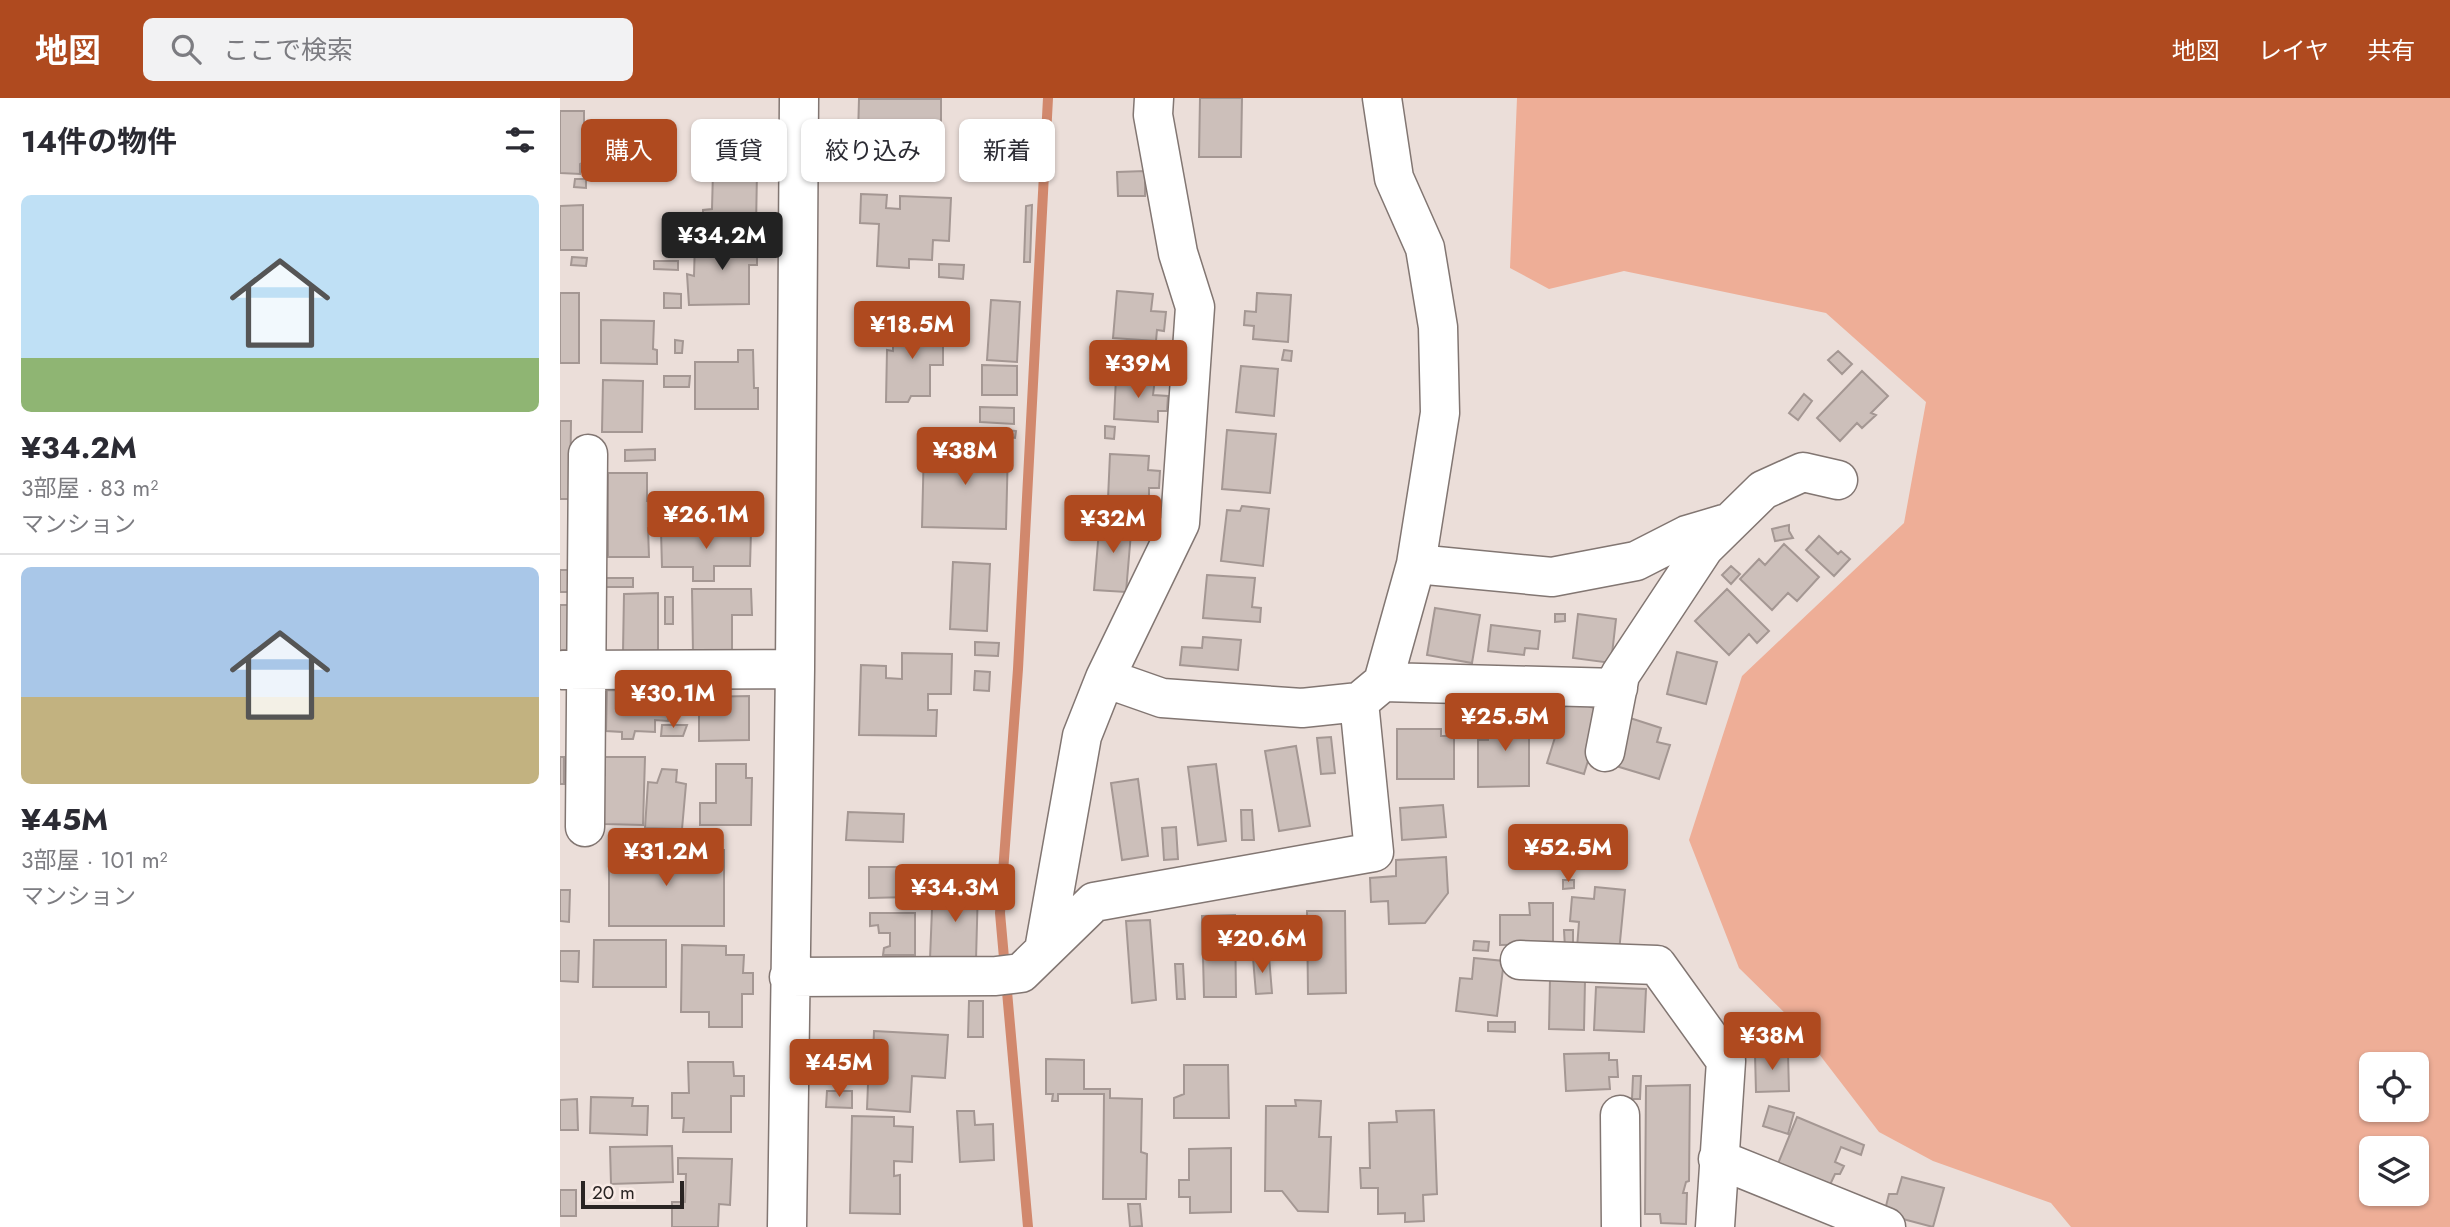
<!DOCTYPE html>
<html lang="ja">
<meta charset="utf-8">
<style>
:root{--surface:#fff;--page:#f2f2f3;--text:#2b2b33;--muted:#7c7c81;--line:#e1e1e2;--accent:#af4a1f}
body{margin:0;font-family:Jost,"Noto Sans JP",sans-serif;background:var(--page);color:var(--text);height:100vh;display:flex;flex-direction:column;font-size:26px;white-space:nowrap}
*{box-sizing:border-box;margin:0}
p{font-size:23px;color:var(--muted)}
.icon{flex:none;width:38px;height:38px;fill:none;stroke:currentColor;stroke-width:2;stroke-linecap:round;stroke-linejoin:round}
.map{position:relative;flex:1;overflow:hidden}
.drawer{display:flex;flex-direction:column;background:var(--surface);width:560px}
.drawer>*{flex:none}
.guide{position:absolute;left:21px;top:21px;width:665px;height:63px;display:flex;gap:14px}
.tools{position:absolute;left:1799px;top:954px;display:grid;gap:14px}
.tools a{display:grid;place-items:center;width:70px;height:70px;border-radius:10px;background:var(--surface);box-shadow:0 2px 5px #0004;font-size:35px}
.scale{position:absolute;left:21px;bottom:18px;width:103px;box-sizing:border-box;padding-left:7px;border:4px solid #292423;border-top:0;font-size:19px;line-height:24px;white-space:nowrap;color:#292423;-webkit-text-stroke:5px #f9ebe6;paint-order:stroke}
.price{position:absolute;translate:-50% -60px;padding:0 16px;border-radius:7px;background:var(--accent);color:#fff;font-size:23px;line-height:46px;filter:drop-shadow(0 2px 4px #0008)}
.price::after{content:'';position:absolute;left:50%;top:42px;width:21px;height:16px;margin-left:-10px;background:inherit;clip-path:polygon(0 0,100% 0,50% 100%)}
.price.current{background:#222;color:#fff}
ul{padding:0;list-style:none}
li{display:grid;align-content:center;gap:14px;height:371px;padding:0 21px}
li+li{border-top:2px solid var(--line)}
li span{display:grid;place-items:center;height:217px;border-radius:10px;color:#555}
li>.icon{margin-inline-start:auto}
span .icon{width:126px;height:126px;fill:#fffc;stroke-width:1}
li b{font-size:30px}
h2{display:flex;justify-content:space-between;align-items:center;height:84px;padding:0 21px;font-size:30px}
.tag{padding:0 24px;border-radius:10px;background:var(--surface);box-shadow:0 2px 5px #0004;font-size:24px;line-height:63px}
.tag.current{background:var(--accent);color:#fff}
header{display:flex;align-items:center;gap:42px;box-sizing:border-box;height:98px;padding:0 35px;background:var(--accent);color:#fff}
header strong{font-size:33px}
nav{display:flex;gap:38px;margin-inline-start:auto;font-size:24px}
.search{width:490px;height:63px;background:var(--page);display:flex;align-items:center;gap:18px;box-sizing:border-box;padding:0 24px;border-radius:10px;color:var(--muted);font-size:26px}
main{display:flex;flex:1;min-height:0}
.map>svg:first-child{display:block}
.green{fill:#eeae97;fill-rule:evenodd}
.lines{fill:none;stroke-linecap:round;stroke-linejoin:round}
.stream{stroke:#d1886d;stroke-width:10}
.building{fill:#ccbfba;stroke:#a49793;stroke-width:2}
.street-casing{stroke:#827672;stroke-width:41}
.street{stroke:#fff;stroke-width:38}
</style>
<header>
<strong>地図</strong>
<div class="search"><svg class="icon" aria-label="search" viewBox="0 0 24 24"><circle cx="10" cy="10" r="6"/><path d="M15 15l6 6"/></svg>ここで検索</div>
<nav><a>地図</a><a>レイヤ</a><a>共有</a></nav>
</header>
<main>
<section class="drawer">
<h2>14件の物件<svg class="icon" aria-label="filters" viewBox="0 0 24 24"><path d="M4 7h16M4 17h16"/><circle cx="9" cy="7" r="2"/><circle cx="15" cy="17" r="2"/></svg></h2>
<ul>
<li><span style="background:linear-gradient(#bfe0f5 75%,#8fb573 0)"><svg class="icon" aria-label="home" viewBox="0 0 24 24"><path d="M3 11l9-7 9 7M6 9v11h12V9"/></svg></span><div><b>¥34.2M</b><p>3部屋 · 83 m²</p><p>マンション</p></div></li>
<li><span style="background:linear-gradient(#a9c7e8 60%,#c2b280 0)"><svg class="icon" aria-label="home" viewBox="0 0 24 24"><path d="M3 11l9-7 9 7M6 9v11h12V9"/></svg></span><div><b>¥45M</b><p>3部屋 · 101 m²</p><p>マンション</p></div></li>
</ul>
</section>
<div class="map">
<svg width="1890" height="1129" viewBox="0 0 1890 1129">
<rect width="100%" height="100%" fill="#ebded9"/>
<path class="green" d="M957,0h933v1129h-379l-20,-24 -118,-42 -54,-29 -83,-108 -57,-56 -50,-128 53,-164 162,-153 22,-121 -100,-89 -202,-42 -75,18 -39,-21zM1811,966h46v46h-46zM1811,1050h46v46h-46z"/>
<g class="lines">
<path class="stream" d="M468,1129l-28,-314 18,-244 30,-571"/>
</g>
<path class="building" d="M640,0h42l-1,59h-42z
M299,1h82v36h-83z
M0,13h24v51l-4,2v10l-20,-1z
M153,73h44l-1,57h-53v-18l9,-1z
M585,73v25h-27l-1,-24z
M15,81h11v9l-12,-1z
M301,96l26,1 -1,13 14,1v-13l51,2 -2,43 -16,-1 -1,20 -23,-1v9l-32,-2 2,-42 -19,-1z
M23,107v45h-23v-44z
M472,107l-2,57h-6l2,-56z
M135,142l62,1v24h-8v39l-60,1 -2,-31 7,2z
M12,159l15,1 -1,8 -15,-1z
M94,163h24v9l-24,-1z
M379,166l25,1 -1,14 -24,-2z
M557,193l36,3 -2,17 15,1 -2,19 -7,-1 -1,11 -43,-3z
M0,195h19v70h-19z
M104,195l17,1v14h-17z
M697,195l34,2 -3,47 -35,-3 1,-13 -10,-1 1,-14 11,1z
M431,202l29,2 -3,60 -30,-2z
M333,221h11v8h39v38h-13v31h-19l-3,6h-22l1,-52 6,1z
M41,222l53,1 -1,28 4,1v14l-56,-1z
M115,242l8,1 -1,12h-7z
M178,252h15l1,38h4v21h-63v-47h43z
M724,252l8,1 -1,10 -9,-1z
M1278,253l14,13 -10,10 -14,-14z
M422,267l35,1v29h-35z
M681,268l37,3 -4,47 -38,-4z
M1302,273l26,25 -17,17 5,2 -14,13 -5,-5 -17,18 -23,-23z
M104,278h26l-1,11h-25z
M556,279l39,2 -2,16 15,1 -1,15h-9v11l-44,-3z
M43,282l40,1 -1,51h-40z
M1244,296l8,7 -14,19 -9,-7z
M420,309l34,1v16l-34,-2z
M0,323h11l-1,78h-10z
M545,328l10,1 -1,12 -9,-1z
M441,331l15,2 -1,7 -15,-2z
M667,332l49,4 -6,59 -48,-4z
M364,347l84,2 -2,82 -84,-2z
M95,351v11l-30,1v-11z
M550,356l39,2 -1,14 12,1 -1,17h-10v13l-41,-2z
M48,375h39v28l8,1v24l-7,2 1,29h-41z
M682,408l27,3 -6,57 -42,-5 6,-51 13,1z
M540,420l32,3 -6,71 -32,-2z
M1229,427v6l4,7 -18,3 -3,-12z
M101,433h90l-1,35h-36v15h-21v-14h-31z
M1259,438l19,18 3,-3 9,8 -16,17 -28,-26z
M1224,446l35,33 -22,24 -9,-8 -16,17 -32,-31 19,-20 6,6z
M393,464l37,2 -3,67 -37,-2z
M1171,468l9,8 -9,10 -9,-9z
M0,472h12v22h-12z
M647,477l48,3 -3,29 9,1 -1,14 -57,-4z
M39,480h34v9h-34z
M132,491h59l1,26h-20v38h-39z
M1167,491l42,42 -12,12 -8,-9 -20,21 -34,-34z
M98,495v59h-35l1,-58z
M105,499h8v27h-8z
M0,507h10v45h-10z
M875,510l45,7 -8,48 -45,-8z
M995,516h10v7l-10,1z
M1018,516l38,5 -5,44 -38,-5z
M931,527l49,6 -2,18 -13,-1 -1,7 -36,-4z
M643,539l38,3 -3,30 -58,-5 2,-18 20,1z
M415,544l24,1 -1,13 -23,-1z
M1117,554l40,10 -11,42 -39,-10z
M342,555l50,1 -1,40h-23v16h9l-1,26 -77,-1 2,-70 25,1v12l16,1z
M415,573l15,1 -1,19 -15,-1z
M47,592l63,2 -2,29 -13,-1v12l-20,-1 -2,8h-11v-7l-16,-1z
M189,598v44l-50,1v-44z
M1007,601l36,12 -19,63 -37,-11z
M969,618v70l-51,1v-47h10v-23z
M1070,620l31,10 -4,14 13,3 -11,34 -43,-13z
M102,627h25l-4,11h-22z
M837,631h44v7h13v43h-57z
M771,639l4,36 -14,1 -4,-36z
M736,648l14,80 -31,5 -14,-80z
M0,659h4v27h-4z
M45,659h40l-2,68 -39,-1 -6,-49h7z
M156,666h30v14h6l-1,47h-51v-22h16z
M656,666l10,77 -28,4 -10,-78z
M102,671l15,1 -1,12 10,2 -4,45 -37,-1 3,-46 9,1z
M578,681l10,77 -26,4 -11,-77z
M883,707l3,32 -44,3 -2,-32z
M681,712h11l2,30h-12z
M288,714l56,2 -1,28 -57,-2z
M616,729l2,32 -14,1 -2,-32z
M49,752h115v76h-115z
M886,759l2,36 -23,30 -36,1 -1,-23 -17,1 -1,-24 26,-2v-16z
M309,769h41v30l-41,1z
M1003,782h11v8l-11,1z
M379,789h39l-2,73 -46,-1 2,-50 7,-2z
M1035,789l30,3 -6,62 -42,-4 2,-26 -9,-1 2,-24 22,2z
M0,792h10l-1,32 -9,-1z
M969,805h24v41l-53,1v-30h30z
M747,813h38l1,82 -38,1z
M310,815h45v42h-32l1,-7 6,-2v-13h-11l-1,-8 -8,1z
M675,817l1,82h-32l-2,-81z
M590,822l6,80 -24,3 -6,-82z
M1004,832h9v18h-8z
M34,842h72v47h-73z
M914,843l15,1 -1,9 -15,-1z
M122,847l44,1v9h18l-1,18h10v21h-11v33h-33v-15h-28z
M0,853h19l-1,31 -18,-1z
M709,859l3,36 -16,1 -3,-36z
M914,860l30,3 -7,55 -41,-5 4,-33 12,1z
M615,866h8l2,35h-8z
M990,881l35,1 -1,50 -35,-1z
M1036,889l50,2 -2,43 -50,-2z
M409,903h14v36h-15z
M928,924h27v10l-27,-1z
M314,933l74,4 -3,43 -33,-2 -2,36 -43,-3 1,-25h-6l2,-27 9,1z
M1049,955v7h8l1,17h-9l1,12 -44,2 -2,-37z
M1228,955l1,38 -33,1 -1,-38z
M486,961l38,1v29h26v9l32,1 -1,53 6,2 -1,45h-43l1,-105h-46v7h-6l1,-7h-7z
M128,964h45l1,14h10v20h-13v36h-48l1,-14h-12v-25h17z
M624,967h44l1,53h-55v-20l10,-4z
M1073,978h8l-1,23h-8z
M1130,987l-1,96 -3,1 -3,11h4l-1,31 -25,-1 -1,-9h-15l1,-128z
M267,993h25v17l-26,-1z
M31,999l42,1 -1,8h16l-1,29 -57,-2z
M17,1001l1,31h-18v-30z
M735,1002l26,1 -2,36h12l-3,75 -30,-1 -16,-20h-17l1,-85h30z
M1209,1008l25,7 -6,21 -25,-8z
M874,1012l3,84 -14,1 1,26 -19,1v-9l-27,1v-26h-17l-1,-20h10l-1,-45 28,-1 -1,-11z
M397,1013h17l1,14 18,-1 1,36 -34,2z
M292,1018l42,1v9l19,1 -1,35 -18,-1v15l6,-1v39l-50,-1z
M1237,1019l67,28 -3,10 -20,-8 -6,15 9,4 -4,8h-5l-6,13 -52,-21z
M112,1048l1,36 -62,2 -1,-37z
M671,1050v64l-41,1v-16h-11v-17h10v-31z
M118,1060l54,1 -2,46 -11,-1 -1,23h-46v-25h13l1,-28h-8z
M1342,1079l42,11 -11,39 -49,-13 5,-20h8z
M0,1092h16v26h-16z
M568,1106h12l2,22 -12,1z"/>
<g class="lines">
<defs>
<path id="street" d="M822,0l12,80 31,70 13,79 2,86 -24,151 -33,118
M856,466l136,13 84,-16 51,-26 37,-11
M3,572l232,-1
M545,580l57,20 140,10 57,-6 24,-20 235,6
M1045,654l15,-77 84,-127 59,-58 40,-18 35,8
M25,729l3,-373
M484,852l38,-214 23,-58 75,-155 15,-216 -17,-54 -25,-138 1,-17
M960,862l137,5 69,96 -11,166
M229,879l207,-1 25,-3 73,-71 280,-50 -15,-150
M1060,1017l1,112
M1158,1061l168,68
M227,1129l8,-558 4,-571"/>
</defs>
<use href="#street" class="street-casing"/>
<use href="#street" class="street"/>
</g>
</svg>
<div class="tools">
<a><svg class="icon" aria-label="locate" viewBox="0 0 24 24"><circle cx="12" cy="12" r="6"/><path d="M12 2v4M12 18v4M2 12h4M18 12h4"/></svg></a>
<a><svg class="icon" aria-label="layers" viewBox="0 0 24 24"><path d="M12 4l9 5-9 5-9-5zM3 14l9 5 9-5"/></svg></a>
</div>
<div class="scale">20 m</div>
<b class="price current" style="left:162px;top:174px">¥34.2M</b>
<b class="price" style="left:352px;top:263px">¥18.5M</b>
<b class="price" style="left:578px;top:302px">¥39M</b>
<b class="price" style="left:405px;top:389px">¥38M</b>
<b class="price" style="left:146px;top:453px">¥26.1M</b>
<b class="price" style="left:553px;top:457px">¥32M</b>
<b class="price" style="left:113px;top:632px">¥30.1M</b>
<b class="price" style="left:945px;top:655px">¥25.5M</b>
<b class="price" style="left:1008px;top:786px">¥52.5M</b>
<b class="price" style="left:106px;top:790px">¥31.2M</b>
<b class="price" style="left:395px;top:826px">¥34.3M</b>
<b class="price" style="left:702px;top:877px">¥20.6M</b>
<b class="price" style="left:1212px;top:974px">¥38M</b>
<b class="price" style="left:279px;top:1001px">¥45M</b>
<div class="guide">
<a class="tag current">購入</a>
<a class="tag">賃貸</a>
<a class="tag">絞り込み</a>
<a class="tag">新着</a>
</div>
</div>
</main>
